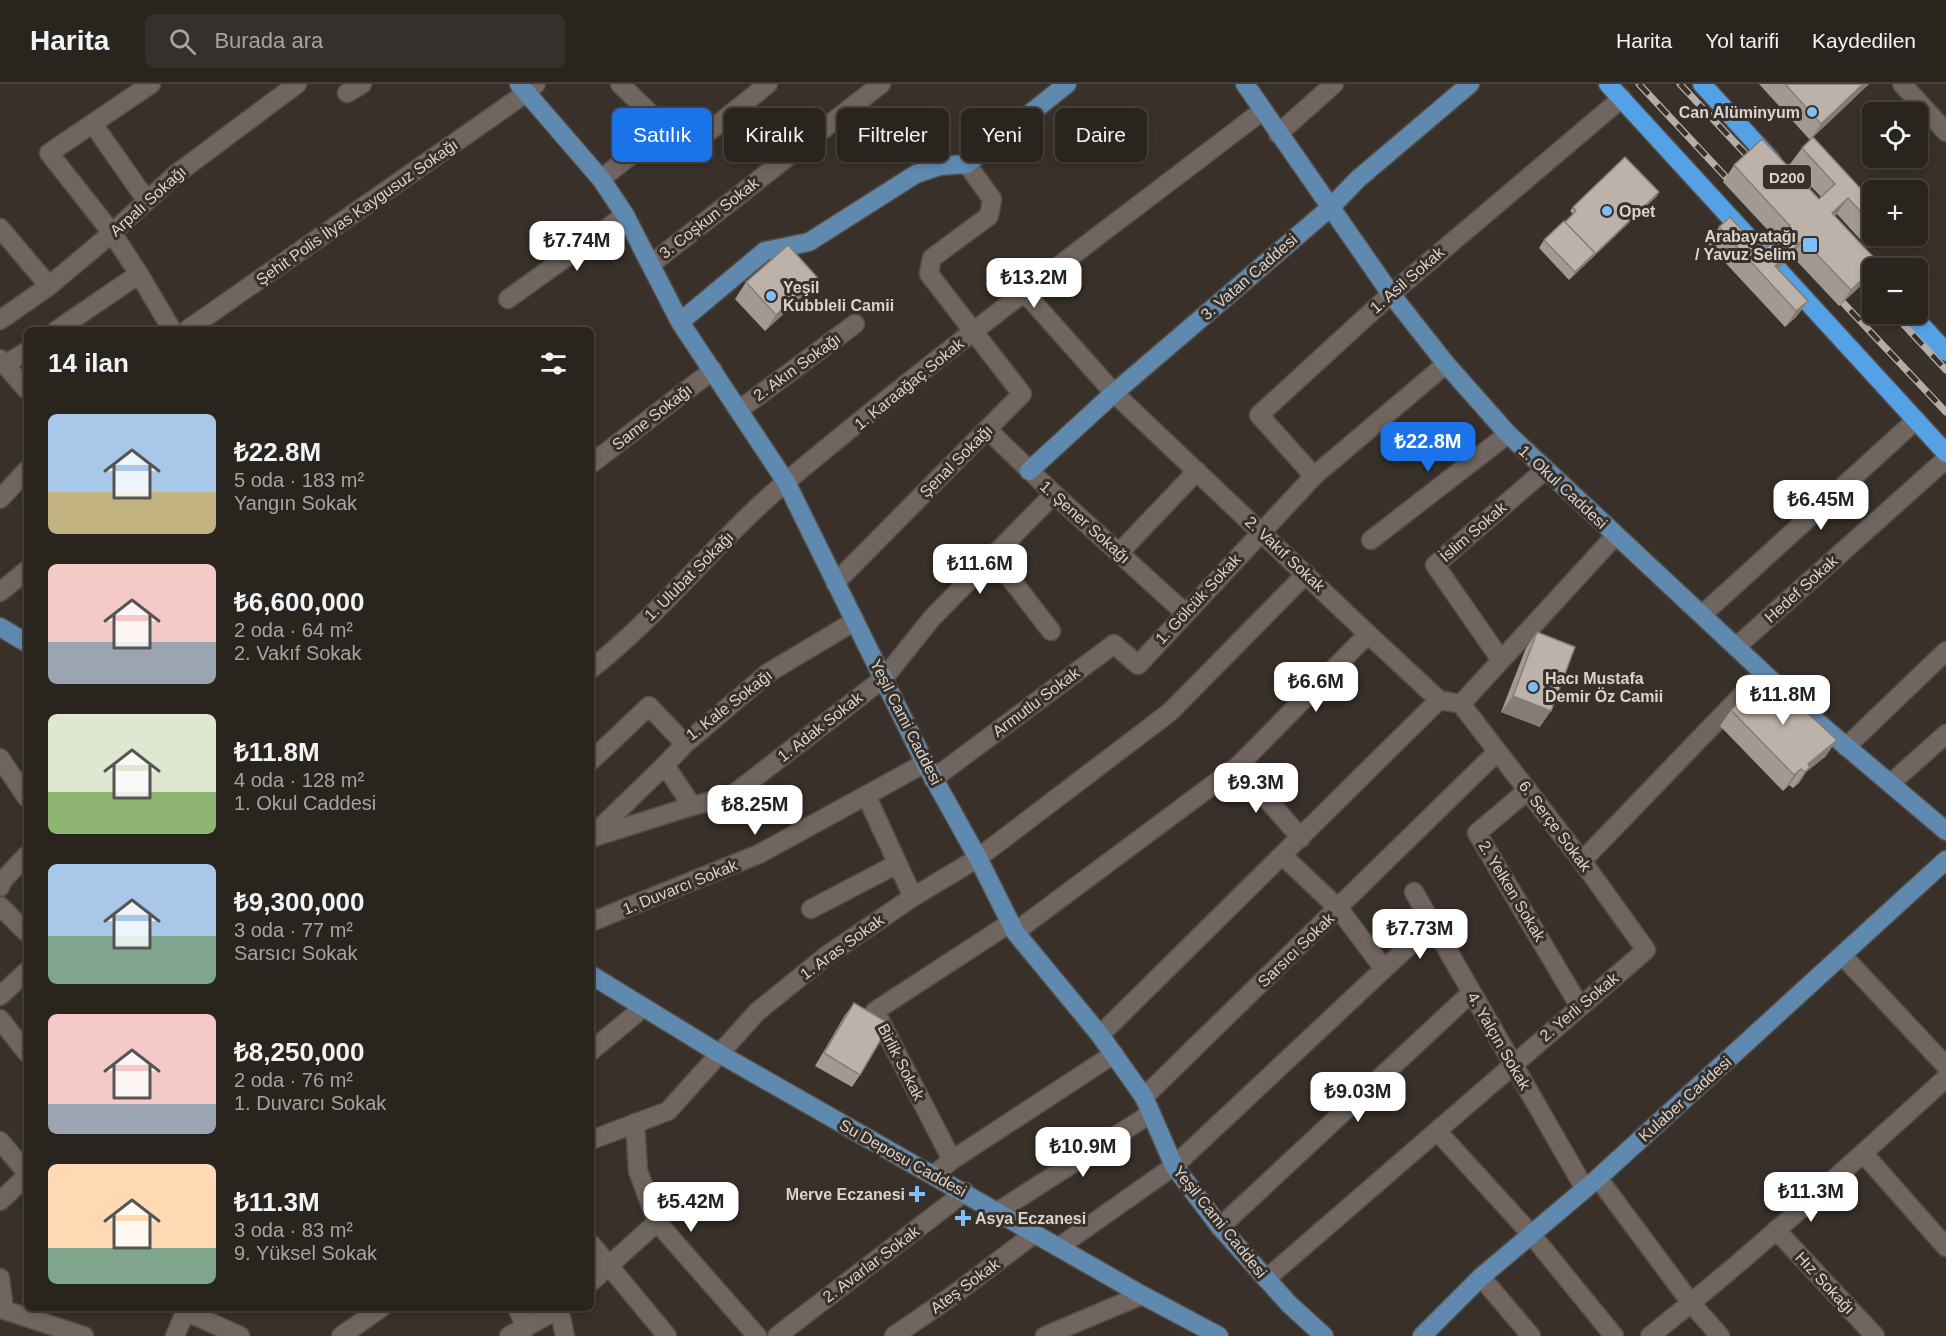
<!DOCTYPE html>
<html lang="tr">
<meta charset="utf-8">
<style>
:root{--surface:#2a241f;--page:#36302c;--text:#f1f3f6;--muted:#a5a4a4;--line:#46413d;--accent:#1a73e8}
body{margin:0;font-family:Arial,sans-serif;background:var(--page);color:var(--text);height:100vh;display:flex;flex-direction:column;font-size:22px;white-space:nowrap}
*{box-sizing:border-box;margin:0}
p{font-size:20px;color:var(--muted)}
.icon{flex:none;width:33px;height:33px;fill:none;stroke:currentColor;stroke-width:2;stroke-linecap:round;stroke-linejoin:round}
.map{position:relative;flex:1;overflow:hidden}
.details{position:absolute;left:24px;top:243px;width:570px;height:984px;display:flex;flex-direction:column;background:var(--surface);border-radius:9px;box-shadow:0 3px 9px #0003,0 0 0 2px var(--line)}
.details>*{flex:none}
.banner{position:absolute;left:612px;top:24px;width:570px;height:54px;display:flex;gap:12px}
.controls{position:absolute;left:1862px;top:18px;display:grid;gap:12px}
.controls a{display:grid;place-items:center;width:66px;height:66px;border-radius:9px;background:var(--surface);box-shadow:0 3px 9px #0003,0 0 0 2px var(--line);font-size:30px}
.price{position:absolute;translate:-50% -51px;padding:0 14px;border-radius:12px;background:#fff;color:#222;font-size:20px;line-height:39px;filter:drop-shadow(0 2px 3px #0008)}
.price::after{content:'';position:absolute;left:50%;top:36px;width:18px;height:14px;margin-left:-9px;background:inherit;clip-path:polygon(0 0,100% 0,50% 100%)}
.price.on{background:var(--accent);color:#fff}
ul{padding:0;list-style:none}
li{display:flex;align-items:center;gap:18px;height:150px;padding:0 24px}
li span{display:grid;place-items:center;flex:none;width:168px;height:120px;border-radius:9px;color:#555}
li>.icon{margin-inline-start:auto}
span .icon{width:72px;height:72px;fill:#fffc;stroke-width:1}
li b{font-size:26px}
h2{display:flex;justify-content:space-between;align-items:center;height:72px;padding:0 24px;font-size:26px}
.pill{padding:0 21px;border-radius:9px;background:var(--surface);box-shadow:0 3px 9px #0003,0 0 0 2px var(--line);font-size:21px;line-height:54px}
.pill.on{background:var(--accent);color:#fff}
header{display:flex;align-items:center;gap:36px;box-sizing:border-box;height:84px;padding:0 30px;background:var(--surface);border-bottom:2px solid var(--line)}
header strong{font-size:28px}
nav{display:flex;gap:33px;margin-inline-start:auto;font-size:21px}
.search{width:420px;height:54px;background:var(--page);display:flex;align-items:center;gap:15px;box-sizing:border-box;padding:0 21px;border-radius:9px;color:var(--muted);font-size:22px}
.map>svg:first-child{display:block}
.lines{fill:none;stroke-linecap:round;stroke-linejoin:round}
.minor-casing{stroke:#534d47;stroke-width:21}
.major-casing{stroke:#534d47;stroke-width:21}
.highway-casing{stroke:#534d47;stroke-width:21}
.minor{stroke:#70665f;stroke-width:18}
.major{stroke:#6089af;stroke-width:18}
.highway{stroke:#55a1e5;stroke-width:18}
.rail-casing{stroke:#b4aea9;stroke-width:7}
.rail{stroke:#383029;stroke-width:4.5;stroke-dasharray:14;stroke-linecap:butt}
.wall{fill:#a29992}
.shaded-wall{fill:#847d77}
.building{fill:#bcb2aa;stroke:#847d77;stroke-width:1.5}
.poi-dot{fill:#7ebef9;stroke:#383029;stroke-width:2}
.labels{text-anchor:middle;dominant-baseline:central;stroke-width:6;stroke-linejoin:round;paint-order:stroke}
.shield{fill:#383029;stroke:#a9a39e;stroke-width:1.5}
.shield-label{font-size:15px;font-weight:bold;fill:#d9d4d0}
.poi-label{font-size:16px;font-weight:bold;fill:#d9d4d0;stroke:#383029;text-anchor:start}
.street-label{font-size:16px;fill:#d9d4d0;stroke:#383029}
</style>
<header>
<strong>Harita</strong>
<div class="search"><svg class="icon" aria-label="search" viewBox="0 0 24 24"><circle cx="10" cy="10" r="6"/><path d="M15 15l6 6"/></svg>Burada ara</div>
<nav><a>Harita</a><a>Yol tarifi</a><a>Kaydedilen</a></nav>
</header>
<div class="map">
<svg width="1946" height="1252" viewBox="0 0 1946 1252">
<rect width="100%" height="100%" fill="#383029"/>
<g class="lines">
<defs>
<path id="minor" d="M151,0l-102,69 63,80 27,41 33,56
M620,0l67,65 81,-65
M1902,0l44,48
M347,9l15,-9
M93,40l54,77
M1278,50l56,-50
M601,95l64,-51
M0,144l49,58
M651,180l230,-180
M1025,209l89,100 254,241 71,66 22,4
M508,215l117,-84
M0,236l49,-34 63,-53 63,-58 122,-91
M57,246l82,-56
M187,246l339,-237 10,-9
M0,275l27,31
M5,281l22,-14
M739,326l116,-86
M987,345l67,65 131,119
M591,380l122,-94
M1314,392l-55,-61 132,-121 231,-196
M0,415l27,-29
M1371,456l137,-106
M1119,469l78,-82
M993,472l58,75
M835,499l187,-189 -93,-120 3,-16 57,-42 3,-17 -25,-35
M0,508l27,-22
M1702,531l214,-195
M1736,563l210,-188
M1501,576l-66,-95 110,-95
M591,585c71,-56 127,-130 196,-188 154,-129 316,-248 475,-370
M1461,620l154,-168
M1846,663l100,-96
M0,674l27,40
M591,677l58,-55 36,38 83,-71 87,-52
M1238,682l63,72
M933,695l181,-135 24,21 176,-189 132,-112
M1890,700l56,-50
M1528,706l-51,43 103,174
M866,711l47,102
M692,722l39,-10 153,-118 48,-60 122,-124
M594,750l71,-69
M591,754l101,-32 -27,-41 20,-21
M1283,772l56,53 45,60
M1582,777l181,-188
M0,803l3,-7 24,-25
M1414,808l171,297
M0,822l27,27
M811,825l86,-45
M591,838l168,-68 166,-91
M1015,848l223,-166 130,-132
M1843,872l103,110
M0,912l27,-25
M0,935l27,34
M1100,951l339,-335
M591,967l53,-44
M1144,1013l353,-345
M635,1039l3,48 19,51 100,114
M1437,1047l94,103 83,102
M591,1056l77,-29 89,-99 69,-56 87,-59 65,-39 192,-146 136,-138
M0,1057l27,32
M1863,1069l83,94
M952,1076l-77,-149 135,-88
M934,1091l18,-15 162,-106
M1598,1094l93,125 29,33
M0,1117l27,-25
M997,1128l153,-98
M1220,1143l251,-234
M1776,1146l99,106
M591,1160l76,92
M1059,1163l115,-81 258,-242
M1481,1193l50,59
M0,1194l4,32
M1266,1195l380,-329 -64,-89 -121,-157
M591,1198l66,-60
M517,1224l9,20
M559,1224l6,28
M4,1226l80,26
M185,1227l55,25
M175,1252l12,-28
M341,1252l40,-28
M509,1252l50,-27
M777,1252l188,-144
M894,1252l58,-40 82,-62
M1045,1252l97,-41
M1650,1252c102,-81 199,-170 296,-258"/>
<path id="major" d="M519,0l82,95 24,36 55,107 106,160 139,281 53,95 37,74 85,103 44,62 30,69 46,61 69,77 35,32
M1245,0l146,210 55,70 62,70 275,257
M680,238l85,-71 44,-9 107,-68 24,-8 27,-2 100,-80
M1029,387l85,-78 217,-186 27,-28 112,-95
M0,543l27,16
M1808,630l138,117
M591,891l129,79 422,241 77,41
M1422,1252l59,-59 117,-99 348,-318"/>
<path id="highway" d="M1608,0l338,369
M1702,0l70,77
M1911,230l35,38"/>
</defs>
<use href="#minor" class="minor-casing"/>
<use href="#major" class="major-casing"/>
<use href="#highway" class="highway-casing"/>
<use href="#minor" class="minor"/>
<use href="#major" class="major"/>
<use href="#highway" class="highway"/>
<defs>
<path id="rail" d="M1639,0l98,105
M1680,0l78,83
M1854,186l18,20
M1831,206l115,122
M1894,230l52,56"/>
</defs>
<use href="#rail" class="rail-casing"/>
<use href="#rail" class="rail"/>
</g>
<path class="wall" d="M1759,0h110l-56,53 59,64v35h8l-12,12 -31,-34 -2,2 44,47 -3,5h-4v6l-4,5 -29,27 -47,-50 -14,13 30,32 -12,16 -11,10 -77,-83 11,-17 43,25 14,-13 -53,-57 11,-17 85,34 2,-2 -31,-33 12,-16 8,-8z
M1657,112l-88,84 -30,-32 5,-8 29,-26 -3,-3 3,-4z
M746,198l60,11 -41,38 -30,-32z
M1537,548l3,95 -39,-15 25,-64z
M1731,626l95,46 -20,16 -7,11 -6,5 -4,-3 -6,6 -63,-65z
M854,919l6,72 -8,12 -37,-21 30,-51z"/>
<path class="shaded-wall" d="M1863,0h6l-59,56 11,-16z
M1659,108l-2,4 -88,84 6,-8z
M1848,114l-11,16 -16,15 11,-16z
M1876,152h4l-12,12z
M1803,156l-11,16 -25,23 8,-13z
M1872,186v4l-4,5 -29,27 12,-16z
M817,193l-11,16 -41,38 11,-16z
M1808,217l-12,16 -11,10 11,-16z
M1513,612l38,15 -11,16 -39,-15z
M1837,656l-11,16 -20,16 -7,11 -6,5 12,-16 3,-8z
M1801,685l-12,16 -6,6 11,-16z"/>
<path class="building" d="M1785,0h78l-42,40z
M1813,53l59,64v23l-24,-26 -16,15 47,50 -5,5h-2v2l-21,20 -48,-50 -28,26 33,35 -12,10 -77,-84 11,-10 32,35 28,-26 -56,-61 28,-26 57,60 16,-15 -33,-36z
M1625,73l34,35 -67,65 3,-4 -30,-31 11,-11 -3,-4z
M1564,137l31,32 -20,19 -31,-32z
M788,161l29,32 -41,38 -30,-33z
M1537,548l38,15 -24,64 -38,-15z
M1766,591l71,65 -29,24 2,3 -5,5 -4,-3 -7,6 -63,-65z
M854,919l36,21 -30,51 -36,-22z"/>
<g class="poi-dot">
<circle cx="1812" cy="28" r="6"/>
<circle cx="1607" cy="127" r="6"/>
<rect x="1802" y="153" width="16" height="16" rx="3"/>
<circle cx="771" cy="212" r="6"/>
<circle cx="1533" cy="603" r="6"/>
<path d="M914 1101h6v6h6v6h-6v6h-6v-6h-6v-6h6z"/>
<path d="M960 1125h6v6h6v6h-6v6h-6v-6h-6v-6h6z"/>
</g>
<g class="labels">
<rect class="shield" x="1763" y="81" width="48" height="24" rx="4.5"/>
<g class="shield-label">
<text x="1787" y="93">D200</text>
</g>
<g class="poi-label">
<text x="1800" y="28" text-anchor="end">Can Alüminyum</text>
<text x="1619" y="127">Opet</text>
<text x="1796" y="152" text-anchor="end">Arabayatağı<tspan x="1796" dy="18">/ Yavuz Selim</tspan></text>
<text x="783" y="203">Yeşil<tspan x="783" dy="18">Kubbleli Camii</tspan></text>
<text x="1545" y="594">Hacı Mustafa<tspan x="1545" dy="18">Demir Öz Camii</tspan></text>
<text x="905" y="1110" text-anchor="end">Merve Eczanesi</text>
<text x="975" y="1134">Asya Eczanesi</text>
</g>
<g class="street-label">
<text transform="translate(148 117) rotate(-42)">Arpalı Sokağı</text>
<text transform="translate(357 128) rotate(-35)">Şehit Polis İlyas Kaygusuz Sokağı</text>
<text transform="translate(709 134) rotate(-38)">3. Coşkun Sokak</text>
<text transform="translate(1249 193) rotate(-41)">3. Vatan Caddesi</text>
<text transform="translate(1407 196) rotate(-41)">1. Asil Sokak</text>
<text transform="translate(797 283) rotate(-36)">2. Akın Sokağı</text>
<text transform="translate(909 300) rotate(-39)">1. Karaağaç Sokak</text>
<text transform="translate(652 333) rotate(-38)">Same Sokağı</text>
<text transform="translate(956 377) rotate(-45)">Şenal Sokağı</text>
<text transform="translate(1563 403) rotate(43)">1. Okul Caddesi</text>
<text transform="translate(1085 438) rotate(42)">1. Şener Sokağı</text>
<text transform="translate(1473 448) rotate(-41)">İslim Sokak</text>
<text transform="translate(1285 470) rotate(43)">2. Vakıf Sokak</text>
<text transform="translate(689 492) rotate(-45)">1. Ulubat Sokağı</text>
<text transform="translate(1801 505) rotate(-42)">Hedef Sokak</text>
<text transform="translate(1198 515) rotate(-47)">1. Gölcük Sokak</text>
<text transform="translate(1036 618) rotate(-37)">Armutlu Sokak</text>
<text transform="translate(729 621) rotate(-38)">1. Kale Sokağı</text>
<text transform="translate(906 638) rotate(63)">Yeşil Cami Caddesi</text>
<text transform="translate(820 643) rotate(-38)">1. Adak Sokak</text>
<text transform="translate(1555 742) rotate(53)">6. Serçe Sokak</text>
<text transform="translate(680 803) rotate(-22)">1. Duvarcı Sokak</text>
<text transform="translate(1512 807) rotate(59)">2. Yelken Sokak</text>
<text transform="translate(842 863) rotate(-36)">1. Aras Sokak</text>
<text transform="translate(1296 866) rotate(-44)">Sarsıcı Sokak</text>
<text transform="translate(1579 923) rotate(-40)">2. Yerli Sokak</text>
<text transform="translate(1499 957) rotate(60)">4. Yalçın Sokak</text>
<text transform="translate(901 978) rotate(63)">Birlik Sokak</text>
<text transform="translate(1685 1015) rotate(-42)">Kulaber Caddesi</text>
<text transform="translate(903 1074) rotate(29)">Su Deposu Caddesi</text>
<text transform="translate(1220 1138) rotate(51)">Yeşil Cami Caddesi</text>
<text transform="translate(871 1180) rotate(-37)">2. Avarlar Sokak</text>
<text transform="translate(1825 1199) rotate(47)">Hız Sokağı</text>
<text transform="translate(965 1202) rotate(-36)">Ateş Sokak</text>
</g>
</g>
</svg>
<div class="controls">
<a><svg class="icon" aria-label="locate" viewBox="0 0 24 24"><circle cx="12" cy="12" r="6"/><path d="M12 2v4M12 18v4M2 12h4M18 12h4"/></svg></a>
<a>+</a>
<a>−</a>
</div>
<b class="price" style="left:577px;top:188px">₺7.74M</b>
<b class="price" style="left:1034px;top:225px">₺13.2M</b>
<b class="price on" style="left:1428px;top:389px">₺22.8M</b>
<b class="price" style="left:1821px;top:447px">₺6.45M</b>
<b class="price" style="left:980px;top:511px">₺11.6M</b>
<b class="price" style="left:1316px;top:629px">₺6.6M</b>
<b class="price" style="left:1783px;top:642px">₺11.8M</b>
<b class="price" style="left:1256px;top:730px">₺9.3M</b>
<b class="price" style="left:755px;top:752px">₺8.25M</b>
<b class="price" style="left:1420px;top:876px">₺7.73M</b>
<b class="price" style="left:1358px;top:1039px">₺9.03M</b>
<b class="price" style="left:1083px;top:1094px">₺10.9M</b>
<b class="price" style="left:1811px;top:1139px">₺11.3M</b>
<b class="price" style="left:691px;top:1149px">₺5.42M</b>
<div class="banner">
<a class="pill on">Satılık</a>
<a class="pill">Kiralık</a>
<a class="pill">Filtreler</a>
<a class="pill">Yeni</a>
<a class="pill">Daire</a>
</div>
<section class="details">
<h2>14 ilan<svg class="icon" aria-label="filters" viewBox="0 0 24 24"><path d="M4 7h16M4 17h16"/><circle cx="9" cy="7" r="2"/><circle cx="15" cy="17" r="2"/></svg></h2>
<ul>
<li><span style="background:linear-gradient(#a9c7e8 65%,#c2b280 0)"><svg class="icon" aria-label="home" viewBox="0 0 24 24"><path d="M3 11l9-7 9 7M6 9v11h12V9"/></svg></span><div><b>₺22.8M</b><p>5 oda · 183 m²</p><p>Yangın Sokak</p></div></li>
<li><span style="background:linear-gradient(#f6c9c9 65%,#9aa5b1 0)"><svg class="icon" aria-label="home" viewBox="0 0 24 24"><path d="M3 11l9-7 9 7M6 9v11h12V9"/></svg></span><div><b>₺6,600,000</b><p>2 oda · 64 m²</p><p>2. Vakıf Sokak</p></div></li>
<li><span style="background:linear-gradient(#dfe7d0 65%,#8fb573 0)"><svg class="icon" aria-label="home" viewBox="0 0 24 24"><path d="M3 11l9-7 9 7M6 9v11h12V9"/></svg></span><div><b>₺11.8M</b><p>4 oda · 128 m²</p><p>1. Okul Caddesi</p></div></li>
<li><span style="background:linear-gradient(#a9c7e8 60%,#7fa58c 0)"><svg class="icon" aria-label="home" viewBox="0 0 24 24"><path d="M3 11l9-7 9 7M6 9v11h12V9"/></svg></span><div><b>₺9,300,000</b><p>3 oda · 77 m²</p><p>Sarsıcı Sokak</p></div></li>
<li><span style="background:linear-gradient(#f6c9c9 75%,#9aa5b1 0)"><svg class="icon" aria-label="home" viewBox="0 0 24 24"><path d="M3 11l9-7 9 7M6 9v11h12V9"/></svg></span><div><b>₺8,250,000</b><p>2 oda · 76 m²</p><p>1. Duvarcı Sokak</p></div></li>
<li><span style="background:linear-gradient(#ffd9b3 70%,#7fa58c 0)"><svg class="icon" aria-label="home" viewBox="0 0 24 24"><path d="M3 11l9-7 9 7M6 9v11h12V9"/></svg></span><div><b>₺11.3M</b><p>3 oda · 83 m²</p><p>9. Yüksel Sokak</p></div></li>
</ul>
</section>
</div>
